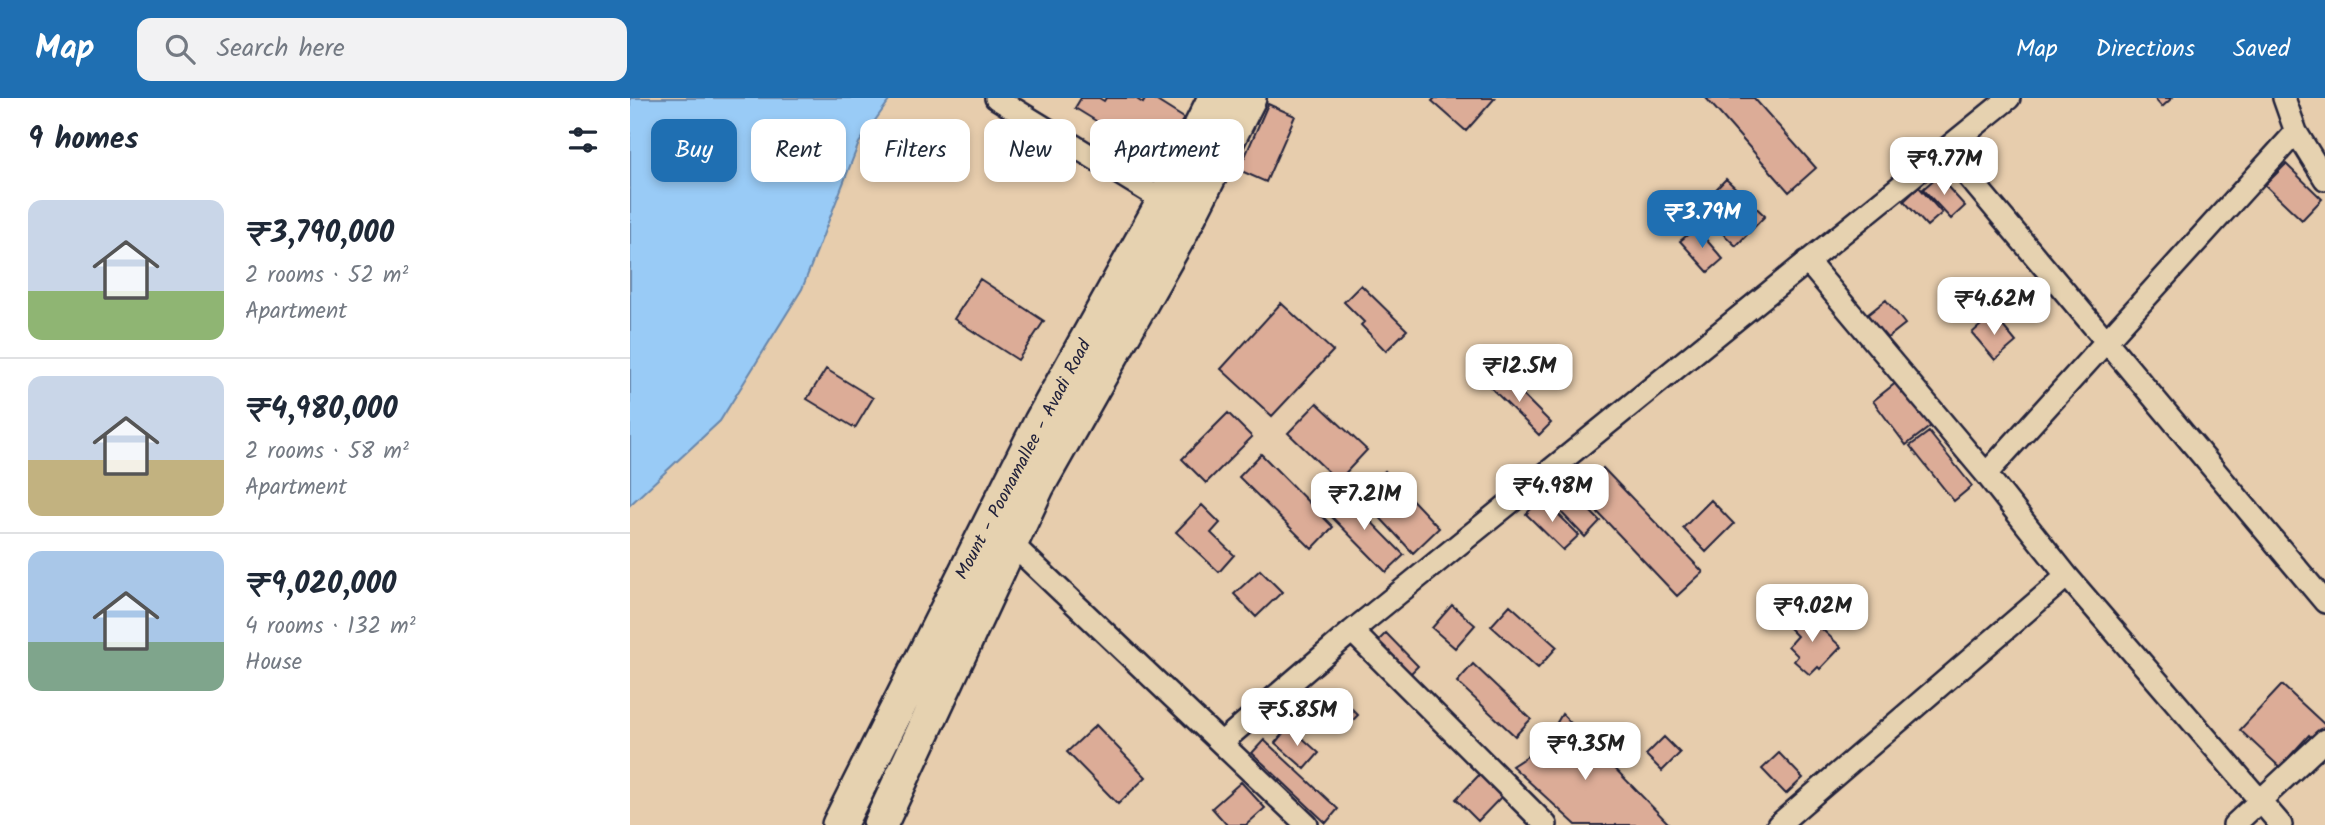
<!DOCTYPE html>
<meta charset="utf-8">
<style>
:root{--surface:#fff;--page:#f2f2f3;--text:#1f2937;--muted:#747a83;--line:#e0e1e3;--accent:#1f6fb2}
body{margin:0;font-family:Kalam,sans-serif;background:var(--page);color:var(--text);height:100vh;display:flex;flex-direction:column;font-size:26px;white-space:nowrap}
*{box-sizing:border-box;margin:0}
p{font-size:23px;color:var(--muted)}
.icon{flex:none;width:38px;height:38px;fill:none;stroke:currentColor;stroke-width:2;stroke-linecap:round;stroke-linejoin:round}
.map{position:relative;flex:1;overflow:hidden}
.details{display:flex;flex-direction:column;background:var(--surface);width:630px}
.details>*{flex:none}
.top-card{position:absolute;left:21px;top:21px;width:665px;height:63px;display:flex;gap:14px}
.price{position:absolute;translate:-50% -60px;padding:0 16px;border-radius:14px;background:#fff;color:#222;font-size:23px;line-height:46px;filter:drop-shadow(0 2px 4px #0008)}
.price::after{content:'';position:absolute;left:50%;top:42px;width:21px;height:16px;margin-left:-10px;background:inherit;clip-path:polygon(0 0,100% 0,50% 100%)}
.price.selected{background:var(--accent);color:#fff}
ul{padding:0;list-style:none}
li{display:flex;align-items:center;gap:21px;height:175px;padding:0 28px}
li+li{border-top:2px solid var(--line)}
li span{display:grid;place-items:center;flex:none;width:196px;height:140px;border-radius:14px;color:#555}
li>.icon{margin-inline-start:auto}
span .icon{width:84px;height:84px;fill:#fffc;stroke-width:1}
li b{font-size:30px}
h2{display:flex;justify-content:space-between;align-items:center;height:84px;padding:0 28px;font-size:30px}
.chip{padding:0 24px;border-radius:14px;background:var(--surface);box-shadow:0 4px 10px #0003;font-size:24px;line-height:63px}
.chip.selected{background:var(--accent);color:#fff}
header{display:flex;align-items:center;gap:42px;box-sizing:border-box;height:98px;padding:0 35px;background:var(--accent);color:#fff}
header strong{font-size:33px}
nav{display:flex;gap:38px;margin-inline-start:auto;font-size:24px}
.search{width:490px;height:63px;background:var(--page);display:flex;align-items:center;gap:18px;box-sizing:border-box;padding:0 24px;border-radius:14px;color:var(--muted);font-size:26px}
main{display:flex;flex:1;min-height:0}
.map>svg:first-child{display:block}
.water{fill:#99cbf6;stroke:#6987ab;stroke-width:2}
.building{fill:#dcac97;stroke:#22223b;stroke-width:2}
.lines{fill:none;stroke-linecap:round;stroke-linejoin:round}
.street-casing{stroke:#22223b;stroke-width:26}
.primary-casing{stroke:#22223b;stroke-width:38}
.street{stroke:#e6d2b0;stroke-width:21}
.primary{stroke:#e6d2b0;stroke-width:33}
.labels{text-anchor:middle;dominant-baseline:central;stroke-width:7;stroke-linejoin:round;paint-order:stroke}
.street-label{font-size:18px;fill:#22223b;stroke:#e6d2b0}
</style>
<header>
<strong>Map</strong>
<div class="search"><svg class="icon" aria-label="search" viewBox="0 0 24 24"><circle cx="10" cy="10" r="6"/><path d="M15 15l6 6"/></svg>Search here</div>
<nav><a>Map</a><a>Directions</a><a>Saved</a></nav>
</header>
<main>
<section class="details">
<h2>9 homes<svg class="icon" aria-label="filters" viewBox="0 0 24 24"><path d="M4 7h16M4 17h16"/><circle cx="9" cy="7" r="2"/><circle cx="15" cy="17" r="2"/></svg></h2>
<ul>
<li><span style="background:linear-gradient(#c9d6e8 65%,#8fb573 0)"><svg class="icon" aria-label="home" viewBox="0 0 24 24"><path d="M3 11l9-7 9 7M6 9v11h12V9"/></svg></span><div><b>₹3,790,000</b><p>2 rooms · 52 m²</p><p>Apartment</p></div></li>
<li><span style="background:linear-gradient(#c9d6e8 60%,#c2b280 0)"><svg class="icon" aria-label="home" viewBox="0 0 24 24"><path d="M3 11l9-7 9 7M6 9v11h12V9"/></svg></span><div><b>₹4,980,000</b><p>2 rooms · 58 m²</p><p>Apartment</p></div></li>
<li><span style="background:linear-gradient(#a9c7e8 65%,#7fa58c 0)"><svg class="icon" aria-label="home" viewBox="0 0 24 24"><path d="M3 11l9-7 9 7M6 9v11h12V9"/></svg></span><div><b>₹9,020,000</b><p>4 rooms · 132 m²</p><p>House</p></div></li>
</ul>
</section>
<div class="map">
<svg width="1695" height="727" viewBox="0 0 1695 727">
<rect width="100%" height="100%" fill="#e7cdad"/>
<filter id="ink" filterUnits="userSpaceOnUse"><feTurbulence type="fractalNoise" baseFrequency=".0143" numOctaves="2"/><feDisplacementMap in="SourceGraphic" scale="14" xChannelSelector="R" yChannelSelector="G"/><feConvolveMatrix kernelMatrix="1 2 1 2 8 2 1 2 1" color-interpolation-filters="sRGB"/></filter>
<g filter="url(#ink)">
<path class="water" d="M0,0h261l-32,45 -57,146 -82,132 -90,84z"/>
<path class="building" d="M451,0h18l5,3 2,-3h29l8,5 3,-5h6l32,20 -26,41 -83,-51z
M805,0h60l-29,33 -34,-30z
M1076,0h48l62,70 -27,24z
M1524,0h18l-10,9z
M638,6l27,12 -29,66 -27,-12z
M1656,66l36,35 -20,21 -37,-35z
M1308,78l27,30 -14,13 -28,-30z
M1096,81l39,37 -29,30 -39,-37z
M1289,89l23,26 -15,13 -23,-25z
M1066,130l27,31 -15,13 -28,-31z
M350,181l64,42 -26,39 -64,-41z
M731,187l46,45 -21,21 -25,-26 3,-3 -20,-20z
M1256,202l19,24 -24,19 -19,-24z
M651,205l52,48 -61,65 -51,-47z
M1363,216l23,28 -21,18 -23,-27z
M196,271l47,29 -18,30 -48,-29z
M870,274l51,51 -12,12 -51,-50z
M1267,284l34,44 -25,19 -33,-44z
M687,305l50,47 -29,31 -50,-48z
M598,315l24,24 -46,46 -24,-24z
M1299,334l43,54 -18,15 -44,-55z
M631,356l72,73 -21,22 -73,-72z
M973,370l100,104 -26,24 -88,-93 10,-10 -11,-11z
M755,373l54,57 -26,25 -54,-58z
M711,393l63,64 -18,17 -63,-64z
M943,396l27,27 -15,16 -27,-28z
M912,400l37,37 -16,15 -37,-36z
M1081,402l23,24 -28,28 -23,-24z
M572,407l18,18 -9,10 23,22 -15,17 -43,-40z
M630,472l22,22 -26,25 -22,-23z
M822,507l23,20 -20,23 -23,-20z
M880,507l47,42 -19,21 -47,-42z
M1174,514l37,35 -21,22 -2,-2 -8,8 -16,-14 4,-5 -10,-10 9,-10 -8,-8z
M756,535l32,33 -9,9 -32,-33z
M843,566l58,55 -16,17 -58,-54z
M1652,587l43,40v3l-11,12 -5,-5 -20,22 5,5 -9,10 -45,-42z
M706,595l22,22 -17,17 -23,-22z
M932,616l108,111h-94l-64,-59 31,-20z
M466,627l50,52 -28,27 -51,-52z
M659,628l30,27 -14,16 -30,-26z
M1034,639l16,16 -18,18 -16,-16z
M634,642l74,69 -12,14 -74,-70z
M1149,655l24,25 -17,16 -24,-25z
M851,675l22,22 -25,26 -22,-22z
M611,684l24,26 -19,17h-19l-15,-17z"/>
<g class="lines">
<defs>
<path id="street" d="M366,0l168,103
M1654,0l12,34 29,47
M1316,52l379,452
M1177,163l179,213 81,102 214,249
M1356,376l310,-342
M373,440l9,6 209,199 131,-112 657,-533
M722,533l194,194
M591,645l86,82
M1148,727l289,-249
M1604,727l91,-85"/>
<path id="primary" d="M209,727l202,-403 123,-221 51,-103
M250,727l157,-338 142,-251 70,-138"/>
</defs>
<use href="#street" class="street-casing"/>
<use href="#primary" class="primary-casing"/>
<use href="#street" class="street"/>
<use href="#primary" class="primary"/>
</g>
</g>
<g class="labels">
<g class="street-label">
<text transform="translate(394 362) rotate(-62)">Mount - Poonamallee - Avadi Road</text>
</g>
</g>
</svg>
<b class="price" style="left:1314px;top:99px">₹9.77M</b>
<b class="price selected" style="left:1072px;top:152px">₹3.79M</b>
<b class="price" style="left:1364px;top:239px">₹4.62M</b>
<b class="price" style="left:889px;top:306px">₹12.5M</b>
<b class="price" style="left:922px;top:426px">₹4.98M</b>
<b class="price" style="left:734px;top:434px">₹7.21M</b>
<b class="price" style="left:1182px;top:546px">₹9.02M</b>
<b class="price" style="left:667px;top:650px">₹5.85M</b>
<b class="price" style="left:955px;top:684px">₹9.35M</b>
<div class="top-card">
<a class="chip selected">Buy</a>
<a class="chip">Rent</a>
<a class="chip">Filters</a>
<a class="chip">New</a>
<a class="chip">Apartment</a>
</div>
</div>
</main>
